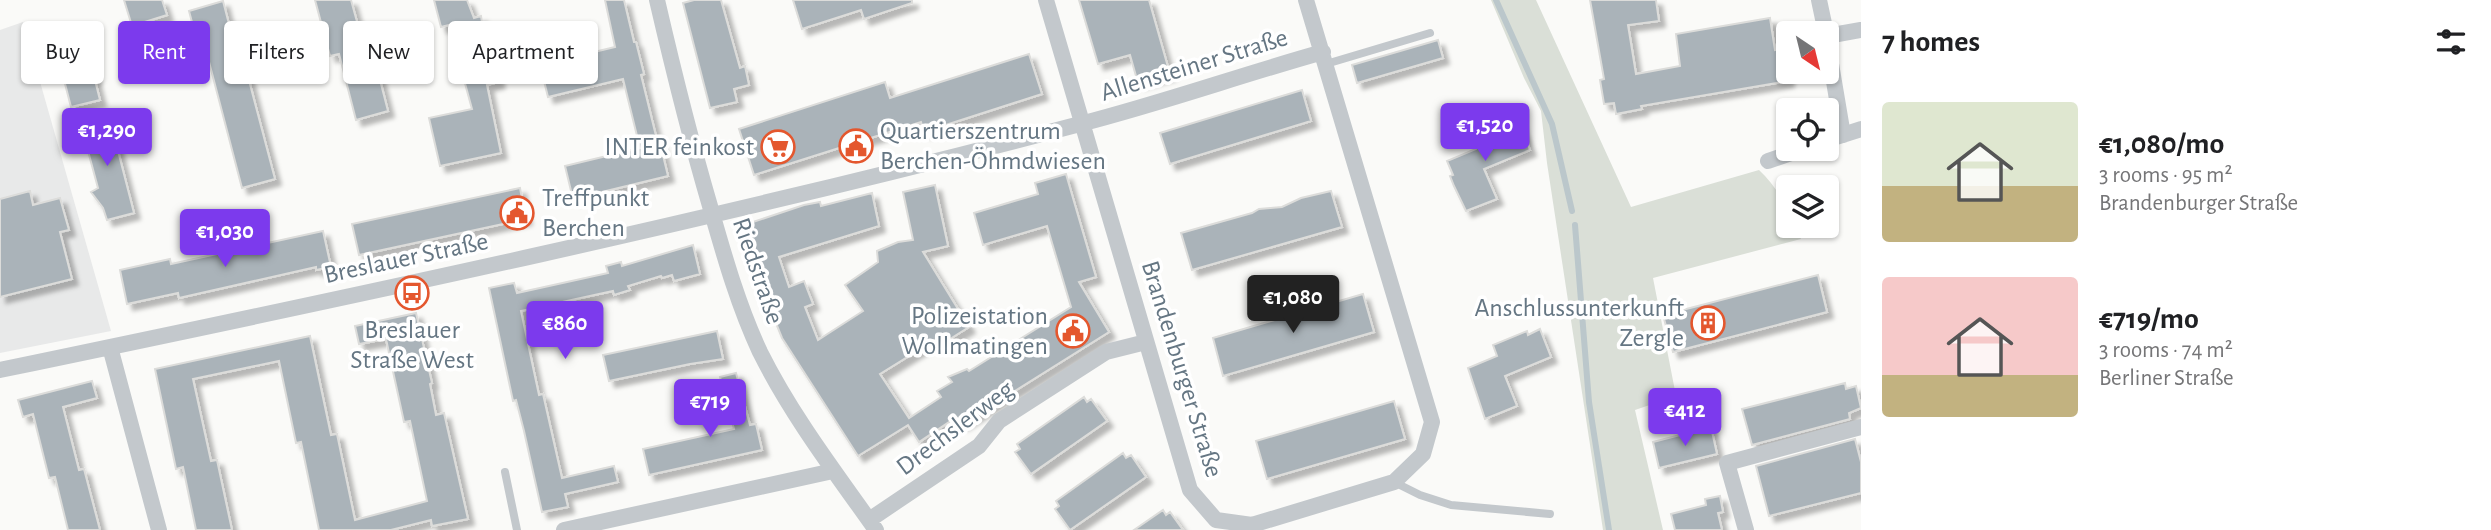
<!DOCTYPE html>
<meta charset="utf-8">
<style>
:root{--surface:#fff;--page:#f2f2f2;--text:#202124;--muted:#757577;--accent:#7c3aed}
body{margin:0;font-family:"Alegreya Sans",sans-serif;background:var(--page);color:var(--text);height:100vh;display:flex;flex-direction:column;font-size:26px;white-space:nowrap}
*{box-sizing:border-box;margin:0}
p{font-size:23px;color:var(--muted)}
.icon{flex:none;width:38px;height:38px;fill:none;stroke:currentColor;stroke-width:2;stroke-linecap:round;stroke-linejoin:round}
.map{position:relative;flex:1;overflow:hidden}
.side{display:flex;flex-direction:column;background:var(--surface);width:630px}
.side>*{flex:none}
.banner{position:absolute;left:21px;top:21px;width:665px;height:63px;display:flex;gap:14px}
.needle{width:46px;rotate:145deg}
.controls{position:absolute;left:1776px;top:21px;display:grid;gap:14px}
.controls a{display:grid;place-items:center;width:63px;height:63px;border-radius:7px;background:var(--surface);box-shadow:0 2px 5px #0004;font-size:35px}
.price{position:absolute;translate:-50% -60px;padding:0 16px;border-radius:7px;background:var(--accent);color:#fff;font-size:23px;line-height:46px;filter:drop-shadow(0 2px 4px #0008)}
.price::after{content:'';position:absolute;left:50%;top:42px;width:21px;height:16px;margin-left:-10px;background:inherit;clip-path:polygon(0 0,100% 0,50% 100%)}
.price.selected{background:#222;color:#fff}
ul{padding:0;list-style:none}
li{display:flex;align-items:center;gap:21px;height:175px;padding:0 21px}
li span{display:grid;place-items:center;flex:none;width:196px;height:140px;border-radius:7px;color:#555}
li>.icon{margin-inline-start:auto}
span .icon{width:84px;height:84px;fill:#fffc;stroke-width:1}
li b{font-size:30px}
h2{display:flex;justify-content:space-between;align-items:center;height:84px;padding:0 21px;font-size:30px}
.pill{padding:0 24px;border-radius:7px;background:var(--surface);box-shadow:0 2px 5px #0004;font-size:24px;line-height:63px}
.pill.selected{background:var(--accent);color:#fff}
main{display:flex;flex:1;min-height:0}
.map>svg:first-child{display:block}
.built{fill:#e8e9e9}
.green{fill:#dadfd7}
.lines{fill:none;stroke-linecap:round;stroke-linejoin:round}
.stream{stroke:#bbc7cb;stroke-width:6}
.building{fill:#aab3b9;stroke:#dcdcda;stroke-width:2;filter:url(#shadow)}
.lane{stroke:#c3c8cc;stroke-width:8}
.street{stroke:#c3c8cc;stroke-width:16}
.labels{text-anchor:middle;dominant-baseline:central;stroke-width:7;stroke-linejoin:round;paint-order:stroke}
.street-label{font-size:26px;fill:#657683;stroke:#fff}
.poi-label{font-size:26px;fill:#657683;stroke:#fff;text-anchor:end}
</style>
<main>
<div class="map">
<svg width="1861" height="530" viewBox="0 0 1861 530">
<defs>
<filter id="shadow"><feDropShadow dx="6" dy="6" stdDeviation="2" flood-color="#0004"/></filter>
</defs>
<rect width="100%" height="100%" fill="#fafaf8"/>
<path class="built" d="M23,22l88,309 -111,22v-56l72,-19 -12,-46 9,-2 -9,-32 -27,7 -3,-13 -30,7v-169z"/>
<path class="green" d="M1491,0h45l95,207 128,-37c16,15 29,34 29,56h6l7,13 -148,39 23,118 -41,14 28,120h-60l-56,-367 -6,-52 -17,-33z"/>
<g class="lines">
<path class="stream" d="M1496,0l56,124 20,87
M1575,225l14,177 20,128"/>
</g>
<path class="building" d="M124,0h38l5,15 -35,11z
M315,0h36l13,47 7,-2 17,66 -32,9 -17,-66 -9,2z
M434,0h33l7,18 7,-2 4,24 3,-1 11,43 -12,3 14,68 -61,13 -11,-48 43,-9 -23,-84 -8,2z
M605,0h19l10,42h2l8,32 -3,1 17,69 2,-1 8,33 -95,23 -8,-33 75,-18 -17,-69 -75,18 -8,-32 75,-18z
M694,0h27l19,68 5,-2 4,19 -15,4 3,13 -27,6 -27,-105z
M793,0h119v3l-48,16 -3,-9 -59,19z
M1079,0h70l21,74 -32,9 -8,-28 -32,9z
M1590,0h66l3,21 -31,4 8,49 44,-8 -4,-32 94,-16 5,32 13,-2v33l-147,25 1,3 -26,5 -2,-11 -10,1 -4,-24 4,-1z
M223,1l13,50 5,-1 34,129 -33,9 -34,-130 -6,2 -13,-49z
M84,37l16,63 -29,7 -16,-62z
M1438,40l5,18 -86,25 -5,-18z
M147,44l5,18 -18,5 -5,-18z
M1029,54l13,40 -118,38 -3,-10 -167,53 -15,-46 146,-47 5,16z
M1302,90l9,31 -141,43 -10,-31z
M108,112l26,101 -27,7 -4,-12 -12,-16 7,-4 -10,-37 -12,-16z
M1519,122l11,28 -46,19 13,30 -31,12 -12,-25 -4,-10 3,-1 -6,-14 29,-12 -4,-10 18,-9z
M1066,174l30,103 -17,5 30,50 -147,92 -3,-5 -4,-1 -36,24 -11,-17 -50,31 -76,-118 -17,-42 -24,-70 63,-21 16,-3 1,4 51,-13 7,33 -100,31 10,30 15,-6 9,23 -8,3 13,33 45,-29 -18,-26 33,-23 -1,-11 21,-9 15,-2 -10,-48 32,-7 13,61 -25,6 46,75 -19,12 -4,-6 -66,41 29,44 32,-21 -4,-6 15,-9 -4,-5 19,-8 2,2 102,-64 -24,-81 -64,19 -9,-32 64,-19 -3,-11z
M520,188l6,31 -167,36 -7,-31z
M30,191l3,14 27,-7 9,32 -9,2 12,47 -72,18v-98z
M1331,191l11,36 -150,43 -11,-37 71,-20 7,-4 23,-2 19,-9z
M323,231l8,36 -15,3v-3l-137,31 -1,-5 -51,11 -7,-34 50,-11 1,5z
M693,245l7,29 -26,7 -2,-6 -10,3 -1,-2 -33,10 2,4 -16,5 -1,-4 -92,20 18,84 4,-1 19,84 52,-12 4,16 -53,12 3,13 -26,5 -18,-81 -8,-31 -3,1 -24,-113 25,-5 3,10 91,-20 -2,-7 15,-4 1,4z
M1818,275l9,37 -154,40 -10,-37z
M1363,294l11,38 -151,44 -10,-38z
M416,313l16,70 -2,1 6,31 8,-2 24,106 -36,7 -1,-6 -40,10h-72l-18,-88 -5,1 -17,-82 -86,18 18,82 6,-1 15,70h-36l-13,-63 -7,2 -21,-100 155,-33 21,99 6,-1 18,86 72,-19 -17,-80 -6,1 -18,-83 -27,5 -4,-18z
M1540,329l11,28 -46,19 12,30 -32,13 -17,-51 29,-12 -4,-11 34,-14 1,4z
M717,331l6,28 -33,5 -81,17 -6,-26z
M736,373l14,52 6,-1 6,26 -113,25 -6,-26 91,-20 -14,-52z
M92,381l5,17 -34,9 16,63 5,-1 16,61h-32l-13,-53 -6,1 -16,-64 -10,3 -5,-17z
M1845,383l1,6 10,-3 5,22 -12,5 1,6 -98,26 -10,-36z
M1084,397l3,5 4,-3 16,22 -76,53 -16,-22 5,-3 -3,-5z
M1394,401l11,38 -138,40 -11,-38z
M1711,427l6,27 -58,14 -6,-26z
M1855,439l6,23v31l-92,23 -13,-50z
M1123,453l3,5 5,-3 15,22 -76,53 -15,-21 4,-3 -3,-5z
M1720,496l3,16 -5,1 4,17h-47l-4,-16 35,-9 -1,-6z
M1163,510l3,5 4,-3 13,18h-49z"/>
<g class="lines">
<path class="lane" d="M1326,64l104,-31
M505,472l12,58
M1394,482l26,13 31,10 99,9"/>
<path class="street" d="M657,0c16,69 33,138 53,206 14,49 28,99 50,146 32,64 75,120 116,178
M1046,0l144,490 26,30 36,5 142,-43 29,-28 9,-32 -126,-422
M1819,0l7,33
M1827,36l34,-6
M1827,40l16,95
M1827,140l34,-11
M1768,161l35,-12
M110,347l49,183
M0,370c361,-75 723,-152 1080,-246 82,-21 161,-49 243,-72
M869,520l110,-74 20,-25 107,-69 40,-10
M564,530l269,-59
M1746,530l-19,-67 134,-36"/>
</g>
<defs>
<symbol id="civic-ring" viewBox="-11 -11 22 22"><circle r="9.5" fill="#fff" stroke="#e4572e" stroke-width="1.5"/><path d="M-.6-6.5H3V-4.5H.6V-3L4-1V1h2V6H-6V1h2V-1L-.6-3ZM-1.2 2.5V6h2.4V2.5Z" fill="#e4572e"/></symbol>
<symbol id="supermarket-ring" viewBox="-11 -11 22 22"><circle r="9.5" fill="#fff" stroke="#e4572e" stroke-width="1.5"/><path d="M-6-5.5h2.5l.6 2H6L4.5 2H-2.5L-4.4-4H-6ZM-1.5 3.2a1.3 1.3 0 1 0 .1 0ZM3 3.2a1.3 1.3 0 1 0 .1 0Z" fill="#e4572e"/></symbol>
<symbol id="bus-ring" viewBox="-11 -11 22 22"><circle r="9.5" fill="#fff" stroke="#e4572e" stroke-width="1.5"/><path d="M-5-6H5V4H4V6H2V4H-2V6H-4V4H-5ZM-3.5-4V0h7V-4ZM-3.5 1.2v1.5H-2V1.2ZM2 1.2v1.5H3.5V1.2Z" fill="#e4572e"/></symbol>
<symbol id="building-ring" viewBox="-11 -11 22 22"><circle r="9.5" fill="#fff" stroke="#e4572e" stroke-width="1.5"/><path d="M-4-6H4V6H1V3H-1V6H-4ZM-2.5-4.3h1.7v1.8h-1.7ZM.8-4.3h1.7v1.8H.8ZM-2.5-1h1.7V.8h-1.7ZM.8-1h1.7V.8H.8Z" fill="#e4572e"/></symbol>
</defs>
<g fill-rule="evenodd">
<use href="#civic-ring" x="837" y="127" width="38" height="38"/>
<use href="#supermarket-ring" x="759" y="128" width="38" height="38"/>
<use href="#civic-ring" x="498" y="194" width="38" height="38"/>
<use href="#bus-ring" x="393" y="274" width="38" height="38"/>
<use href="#building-ring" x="1689" y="304" width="38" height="38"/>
<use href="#civic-ring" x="1054" y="312" width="38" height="38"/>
</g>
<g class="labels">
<g class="street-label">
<text transform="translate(1194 65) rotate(-17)">Allensteiner Straße</text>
<text transform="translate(406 258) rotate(-12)">Breslauer Straße</text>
<text transform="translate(758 271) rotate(71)">Riedstraße</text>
<text transform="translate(1182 369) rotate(73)">Brandenburger Straße</text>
<text transform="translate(955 428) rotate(-37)">Drechslerweg</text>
</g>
<g class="poi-label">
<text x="880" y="131" text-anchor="start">Quartierszentrum<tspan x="880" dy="30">Berchen-Öhmdwiesen</tspan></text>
<text x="754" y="147">INTER feinkost</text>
<text x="542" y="198" text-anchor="start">Treffpunkt<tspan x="542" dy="30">Berchen</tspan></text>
<text x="1684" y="308">Anschlussunterkunft<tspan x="1684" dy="30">Zergle</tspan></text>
<text x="1048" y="316">Polizeistation<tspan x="1048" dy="30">Wollmatingen</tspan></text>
<text x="412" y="330" text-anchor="middle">Breslauer<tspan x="412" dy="30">Straße West</tspan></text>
</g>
</g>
</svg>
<div class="controls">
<a><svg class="needle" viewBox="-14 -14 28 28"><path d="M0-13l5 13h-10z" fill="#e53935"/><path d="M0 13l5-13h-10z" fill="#757577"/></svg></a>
<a><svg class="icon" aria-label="locate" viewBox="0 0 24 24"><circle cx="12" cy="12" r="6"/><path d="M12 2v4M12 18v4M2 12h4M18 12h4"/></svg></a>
<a><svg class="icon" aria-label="layers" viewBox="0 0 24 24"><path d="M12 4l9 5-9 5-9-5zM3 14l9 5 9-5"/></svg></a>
</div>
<b class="price" style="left:1485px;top:163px">€1,520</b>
<b class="price" style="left:107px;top:168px">€1,290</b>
<b class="price" style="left:225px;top:269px">€1,030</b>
<b class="price selected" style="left:1293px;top:335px">€1,080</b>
<b class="price" style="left:565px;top:361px">€860</b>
<b class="price" style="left:710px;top:439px">€719</b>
<b class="price" style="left:1685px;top:448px">€412</b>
<div class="banner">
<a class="pill">Buy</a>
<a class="pill selected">Rent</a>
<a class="pill">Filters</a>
<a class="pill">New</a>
<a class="pill">Apartment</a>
</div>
</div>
<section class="side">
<h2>7 homes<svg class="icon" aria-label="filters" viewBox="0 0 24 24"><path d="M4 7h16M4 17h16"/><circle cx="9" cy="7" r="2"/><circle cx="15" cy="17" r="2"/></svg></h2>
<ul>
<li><span style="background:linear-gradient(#dfe7d0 60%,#c2b280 0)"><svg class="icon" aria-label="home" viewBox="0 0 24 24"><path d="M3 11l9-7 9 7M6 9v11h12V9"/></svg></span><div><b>€1,080/mo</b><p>3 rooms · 95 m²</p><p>Brandenburger Straße</p></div></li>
<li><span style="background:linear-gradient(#f6c9c9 70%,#c2b280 0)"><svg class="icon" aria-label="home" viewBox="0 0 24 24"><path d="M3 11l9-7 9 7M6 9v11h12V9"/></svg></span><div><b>€719/mo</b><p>3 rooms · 74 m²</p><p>Berliner Straße</p></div></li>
</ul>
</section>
</main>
